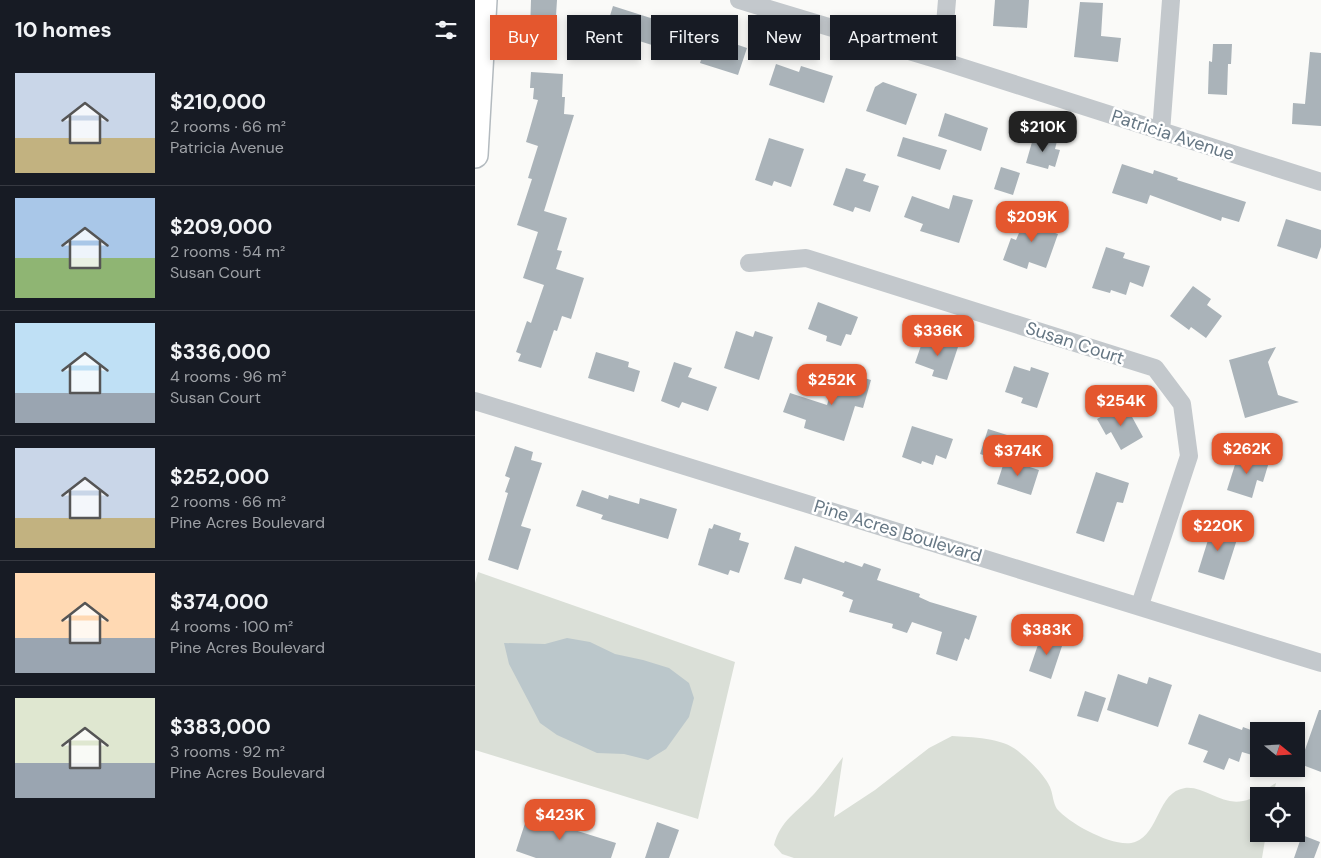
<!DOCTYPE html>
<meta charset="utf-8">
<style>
:root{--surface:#171b24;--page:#242831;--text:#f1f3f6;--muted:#9ea1a6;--line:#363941;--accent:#e4572e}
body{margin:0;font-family:"DM Sans",sans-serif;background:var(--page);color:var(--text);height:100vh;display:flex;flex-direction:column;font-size:19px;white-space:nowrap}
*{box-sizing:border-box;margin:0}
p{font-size:16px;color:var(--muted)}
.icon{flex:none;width:28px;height:28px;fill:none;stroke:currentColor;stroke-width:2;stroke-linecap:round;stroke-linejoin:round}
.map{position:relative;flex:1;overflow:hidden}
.panel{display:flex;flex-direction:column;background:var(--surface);width:475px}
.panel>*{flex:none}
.top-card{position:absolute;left:15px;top:15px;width:475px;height:45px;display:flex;gap:10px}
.needle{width:32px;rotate:108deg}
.buttons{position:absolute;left:775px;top:722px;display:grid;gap:10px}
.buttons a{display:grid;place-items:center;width:55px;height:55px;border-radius:0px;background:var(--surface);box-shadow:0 2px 8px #0003;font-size:25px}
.price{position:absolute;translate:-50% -42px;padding:0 11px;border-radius:10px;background:var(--accent);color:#fff;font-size:16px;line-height:32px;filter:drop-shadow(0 1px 2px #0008)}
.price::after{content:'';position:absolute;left:50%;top:30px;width:15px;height:11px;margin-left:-8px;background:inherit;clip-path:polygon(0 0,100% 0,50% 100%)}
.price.current{background:#222;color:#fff}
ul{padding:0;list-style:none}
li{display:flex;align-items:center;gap:15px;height:125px;padding:0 15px}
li+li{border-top:1px solid var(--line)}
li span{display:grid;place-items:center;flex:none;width:140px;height:100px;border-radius:0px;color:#555}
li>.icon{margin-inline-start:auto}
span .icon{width:60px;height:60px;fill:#fffc;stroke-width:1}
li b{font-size:21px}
h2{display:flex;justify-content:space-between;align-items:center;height:60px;padding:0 15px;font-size:21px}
.chip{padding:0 18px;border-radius:0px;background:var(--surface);box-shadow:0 2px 8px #0003;font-size:18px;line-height:45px}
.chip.current{background:var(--accent);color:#fff}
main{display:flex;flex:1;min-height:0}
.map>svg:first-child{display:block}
.green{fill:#dadfd7}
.water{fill:#bbc7cb}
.building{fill:#aab3b9}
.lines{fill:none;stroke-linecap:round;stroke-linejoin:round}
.secondary-casing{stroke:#b3babf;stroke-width:28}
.street{stroke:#c3c8cc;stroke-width:18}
.secondary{stroke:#fff;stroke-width:25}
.labels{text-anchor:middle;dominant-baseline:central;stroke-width:5;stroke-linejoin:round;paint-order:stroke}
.street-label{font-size:18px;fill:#657683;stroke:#fff}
</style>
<main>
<section class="panel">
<h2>10 homes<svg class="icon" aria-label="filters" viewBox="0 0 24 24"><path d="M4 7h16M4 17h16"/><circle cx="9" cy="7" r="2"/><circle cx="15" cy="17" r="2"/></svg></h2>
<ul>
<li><span style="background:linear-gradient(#c9d6e8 65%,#c2b280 0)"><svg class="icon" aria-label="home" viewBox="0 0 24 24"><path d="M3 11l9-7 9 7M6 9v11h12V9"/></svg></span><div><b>$210,000</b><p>2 rooms · 66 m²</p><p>Patricia Avenue</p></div></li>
<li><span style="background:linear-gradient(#a9c7e8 60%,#8fb573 0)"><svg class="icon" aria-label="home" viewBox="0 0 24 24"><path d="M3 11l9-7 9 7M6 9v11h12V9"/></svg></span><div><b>$209,000</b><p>2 rooms · 54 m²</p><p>Susan Court</p></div></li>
<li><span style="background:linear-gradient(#bfe0f5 70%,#9aa5b1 0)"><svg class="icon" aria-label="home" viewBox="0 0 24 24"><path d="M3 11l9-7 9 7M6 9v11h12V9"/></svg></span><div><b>$336,000</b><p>4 rooms · 96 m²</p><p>Susan Court</p></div></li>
<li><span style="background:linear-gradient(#c9d6e8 70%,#c2b280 0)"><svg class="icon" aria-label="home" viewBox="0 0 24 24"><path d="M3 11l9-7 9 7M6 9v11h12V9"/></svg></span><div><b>$252,000</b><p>2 rooms · 66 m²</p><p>Pine Acres Boulevard</p></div></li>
<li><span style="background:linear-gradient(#ffd9b3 65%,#9aa5b1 0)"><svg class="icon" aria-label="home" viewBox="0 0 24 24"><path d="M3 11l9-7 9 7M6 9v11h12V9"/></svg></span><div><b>$374,000</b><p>4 rooms · 100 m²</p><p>Pine Acres Boulevard</p></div></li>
<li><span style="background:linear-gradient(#dfe7d0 65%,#9aa5b1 0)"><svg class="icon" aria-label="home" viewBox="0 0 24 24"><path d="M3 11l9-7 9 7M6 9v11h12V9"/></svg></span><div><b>$383,000</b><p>3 rooms · 92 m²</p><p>Pine Acres Boulevard</p></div></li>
</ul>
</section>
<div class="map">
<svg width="846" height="858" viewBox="0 0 846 858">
<rect width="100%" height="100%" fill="#fafaf8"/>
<path class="green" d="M3,572l257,90 -37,157 -223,-69v-167z
M477,736c19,1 51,2 66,15 11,9 26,23 32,36 3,7 3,16 7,22 13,15 58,40 78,33 25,-9 22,-50 50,-54 20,-2 37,18 58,13 11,-2 24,-13 33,-18l-3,13h-14v38h7l-4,24h-468l-12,-4 -8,-9c6,-24 23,-33 40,-51 10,-11 19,-24 29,-37l-9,60 41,-27 54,-42z"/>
<path class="water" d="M92,638l23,4 25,12 28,6 26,8 20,15 5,15 -5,19 -23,32 -18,11 -24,-6 -27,-1 -40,-18 -17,-12 -31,-59 -5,-21 41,1z"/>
<path class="building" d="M56,0h26l-2,32 -25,-1z
M520,0h34l-2,28 -34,-2z
M605,2l23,1 -2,33 20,2 -3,24 -44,-5z
M138,6l47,15 -8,24 -16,-5 -2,7 -22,-6 2,-6 -9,-3z
M234,35l38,13 -9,27 -38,-12z
M738,44h19l-1,20h-3l-1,31 -19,-1 1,-33 3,1z
M835,52l11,1v73l-29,-2 1,-21 12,1z
M301,64l23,8 2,-6 32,10 -9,27 -55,-18z
M56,72l32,2 -1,23h3l-1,17 10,1 -30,96 23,7 -10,32 5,1 -6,18 28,9 -13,41 -9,-3 -5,15 -3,-1 -13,38 -23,-7 3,-7 -5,-2 11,-31 4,2 13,-38 -21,-7 15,-46 -21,-7 15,-46 -4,-1 10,-32 -12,-4 12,-42 -5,-1 1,-11h-4z
M408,82l34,12 -11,31 -40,-14 9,-24z
M470,113l43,15 -7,23 -43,-15z
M559,135l23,6 -2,8 5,1 -5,17 -6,-2 -1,4 -22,-6z
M428,137l44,13 -7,20 -43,-14z
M294,138l35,11 -13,38 -17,-6 -2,5 -17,-6z
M647,164l31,10 1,-4 24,8 -1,2 69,22 -7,20 -17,-5 -1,4 -71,-26 -3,9 -35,-11z
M526,167l19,6 -7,22 -19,-6z
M371,168l20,6 -3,7 16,5 -9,26 -15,-5 -2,5 -20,-7z
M478,195l20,5 -14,43 -39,-12 3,-7 -19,-7 8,-21 37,13z
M554,209l16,6 -4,13 17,6 -12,34 -17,-6 -2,7 -24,-9 8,-22 5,2z
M811,219l35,11v17l-4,12 -40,-13z
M631,247l19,6 -2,5 27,8 -7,21 -13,-5 -4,13 -15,-5 -1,3 -18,-5z
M718,286l18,13 -4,6 15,11 -16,22 -15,-11 -2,3 -19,-14z
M343,302l40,15 -7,18 -5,-1 -5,12 -15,-5 1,-5 -19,-7z
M261,331l17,6 2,-6 18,6 -14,43 -35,-12z
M449,337l18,6 1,-4 16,5 -12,36 -15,-4 2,-6 -19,-7z
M801,347l-8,15 10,33 21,7 -54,16 -16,-58z
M121,352l33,10 -1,5 12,4 -6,21 -46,-14z
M199,362l18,6 -4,9 29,10 -9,24 -26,-9 -3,6 -18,-7z
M539,366l16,5 1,-4 18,6 -12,35 -16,-5 2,-5 -18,-6z
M363,370l33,10 -8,28 -8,-2 -11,35 -40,-13 2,-8 -23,-8 7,-19 37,12z
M650,404l18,33 -22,13 -10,-18 -5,3 -9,-16z
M437,426l41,13 -7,20 -10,-4 -3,10 -11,-4 -1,3 -19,-7z
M513,429l19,6 -8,25 -19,-6z
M40,446l18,6 -2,8 11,3 -21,63 10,3 -13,41 -30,-10 20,-67 -3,-1 5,-14 -5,-2z
M764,452l30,10 -6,20 -6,-2 -5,18 -25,-8z
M530,459l34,11 -8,25 -34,-11z
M621,472l33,11 -6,20 -6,-1 -13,40 -28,-9z
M107,490l26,9 1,-4 30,9 1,-6 37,11 -9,30 -67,-20 2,-4 -27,-9z
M239,524l27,9 -2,7 10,3 -10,30 -9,-3 -2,5 -30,-10 11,-37 3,1z
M738,524l26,9 -15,47 -26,-8z
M320,546l49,17 1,-2 17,6 2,-4 17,6 -4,11 43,14 -1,3 11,5 47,14 -8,24 -4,-2 -8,23 -21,-7 6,-22 -30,-10 -5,11 -15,-5 1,-4 -44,-12 4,-12 -11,-4 2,-4 -41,-14 -2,6 -17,-5z
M567,633l22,7 -13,39 -22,-8z
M643,674l29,10 2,-7 23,8 -14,42 -51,-17z
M610,691l21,7 -8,24 -21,-6z
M844,710h2v62l-21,-8z
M724,714l43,16 1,-3 16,6 -7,22 -10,-3 -3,10 -10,-4 -5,12 -21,-8 5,-11 -20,-7z
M54,811l24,8 -1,4 64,20 -5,15h-75l-20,-7z
M182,822l22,8 -10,28h-24z
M827,835l18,7 -6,16h-20z"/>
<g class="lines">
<defs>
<path id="secondary" d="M0,155l9,-155"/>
</defs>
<use href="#secondary" class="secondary-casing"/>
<path class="street" d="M264,0l203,61 379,121
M467,61l5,-61
M686,132l10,-132
M274,263l57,-5 349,110 27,36 7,52 -49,149
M0,401l846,262"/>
<use href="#secondary" class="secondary"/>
</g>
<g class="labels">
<g class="street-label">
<text transform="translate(698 135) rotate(18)">Patricia Avenue</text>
<text transform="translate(600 343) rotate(18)">Susan Court</text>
<text transform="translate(423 531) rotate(17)">Pine Acres Boulevard</text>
</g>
</g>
</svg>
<div class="buttons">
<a><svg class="needle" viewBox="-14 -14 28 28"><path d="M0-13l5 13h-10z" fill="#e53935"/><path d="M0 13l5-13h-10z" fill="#9ea1a6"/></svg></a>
<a><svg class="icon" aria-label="locate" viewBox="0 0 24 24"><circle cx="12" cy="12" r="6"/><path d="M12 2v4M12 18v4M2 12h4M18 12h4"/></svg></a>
</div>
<b class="price current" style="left:568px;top:153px">$210K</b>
<b class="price" style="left:557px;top:243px">$209K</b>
<b class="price" style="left:463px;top:357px">$336K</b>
<b class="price" style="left:357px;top:406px">$252K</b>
<b class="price" style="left:646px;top:427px">$254K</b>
<b class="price" style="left:772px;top:475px">$262K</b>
<b class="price" style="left:543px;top:477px">$374K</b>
<b class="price" style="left:743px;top:552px">$220K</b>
<b class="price" style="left:572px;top:656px">$383K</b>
<b class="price" style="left:85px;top:841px">$423K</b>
<div class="top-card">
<a class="chip current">Buy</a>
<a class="chip">Rent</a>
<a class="chip">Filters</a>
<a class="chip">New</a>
<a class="chip">Apartment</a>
</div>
</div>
</main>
